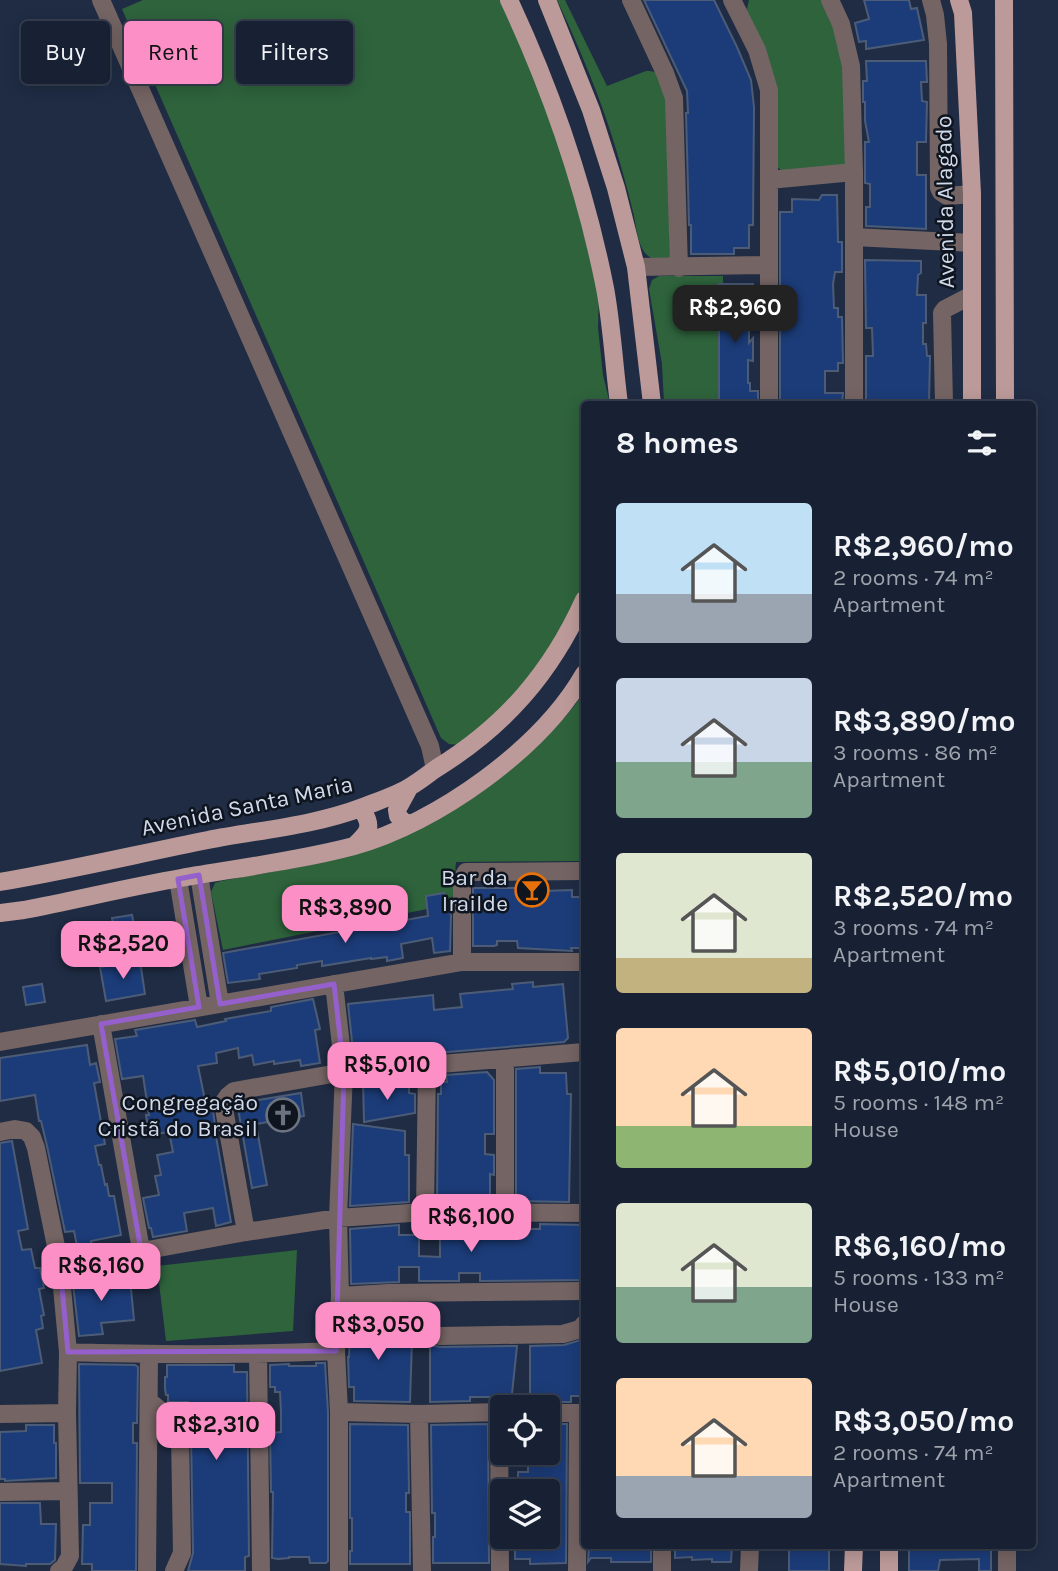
<!DOCTYPE html>
<meta charset="utf-8">
<style>
:root{--surface:#172133;--page:#242e3f;--text:#f1f3f6;--muted:#9ea3ac;--line:#363e4e;--accent:#fb8fc6}
body{margin:0;font-family:Karla,sans-serif;background:var(--page);color:var(--text);height:100vh;display:flex;flex-direction:column;font-size:26px;white-space:nowrap}
*{box-sizing:border-box;margin:0}
p{font-size:23px;color:var(--muted)}
.icon{flex:none;width:38px;height:38px;fill:none;stroke:currentColor;stroke-width:2;stroke-linecap:round;stroke-linejoin:round}
.map{position:relative;flex:1;overflow:hidden}
.drawer{position:absolute;left:581px;top:401px;width:455px;height:1148px;display:flex;flex-direction:column;background:var(--surface);border-radius:7px;box-shadow:0 4px 18px #0003,0 0 0 2px var(--line)}
.drawer>*{flex:none}
.hud{position:absolute;left:21px;top:21px;width:455px;height:63px;display:flex;gap:14px}
.buttons{position:absolute;left:490px;top:1395px;display:grid;gap:14px}
.buttons a{display:grid;place-items:center;width:70px;height:70px;border-radius:7px;background:var(--surface);box-shadow:0 4px 18px #0003,0 0 0 2px var(--line);font-size:35px}
.price{position:absolute;translate:-50% -60px;padding:0 16px;border-radius:14px;background:var(--accent);color:#111;font-size:23px;line-height:46px;filter:drop-shadow(0 2px 4px #0008)}
.price::after{content:'';position:absolute;left:50%;top:42px;width:21px;height:16px;margin-left:-10px;background:inherit;clip-path:polygon(0 0,100% 0,50% 100%)}
.price.active{background:#222;color:#fff}
ul{padding:0;list-style:none}
li{display:flex;align-items:center;gap:21px;height:175px;padding:0 35px}
li span{display:grid;place-items:center;flex:none;width:196px;height:140px;border-radius:7px;color:#555}
li>.icon{margin-inline-start:auto}
span .icon{width:84px;height:84px;fill:#fffc;stroke-width:1}
li b{font-size:30px}
h2{display:flex;justify-content:space-between;align-items:center;height:84px;padding:0 35px;font-size:30px}
.pill{padding:0 24px;border-radius:7px;background:var(--surface);box-shadow:0 4px 18px #0003,0 0 0 2px var(--line);font-size:24px;line-height:63px}
.pill.active{background:var(--accent);color:#111}
.map>svg:first-child{display:block}
.green{fill:#2e633c}
.building{fill:#1c3c79;stroke:#4c5c77;stroke-width:2}
.lines{fill:none;stroke-linecap:round;stroke-linejoin:round}
.minor{stroke:#746463;stroke-width:18}
.major{stroke:#bc9a99;stroke-width:18}
.marked{fill:none;stroke:#9560cc;stroke-width:5;stroke-linejoin:round}
.labels{text-anchor:middle;dominant-baseline:central;stroke-width:5;stroke-linejoin:round;paint-order:stroke}
.street-label{font-size:23px;fill:#d1daea;stroke:#0f151f}
.poi-label{font-size:23px;fill:#d1daea;stroke:#0f151f;text-anchor:end}
</style>
<div class="map">
<svg width="1058" height="1571" viewBox="0 0 1058 1571">
<rect width="100%" height="100%" fill="#1f2c44"/>
<path class="green" d="M143,0h360l58,143 38,151 -1,34 5,47 7,29h-26v184l-16,34 -41,64 -67,59 -11,-1 -8,-6 -319,-729z
M557,0h8l42,86 39,-15c11,-1 14,5 20,12l4,175c-10,5 -21,2 -27,-8 -7,-12 -7,-29 -11,-42 -5,-21 -11,-42 -17,-62 -15,-50 -36,-99 -58,-146z
M749,0h73l23,47 5,111 -5,10 -63,3 -6,-5 -30,-153z
M659,276h64l1,128h-60l-2,-40 -13,-75 3,-9z
M584,692v169l-128,1 -4,42 -229,46 -12,-58 4,-9 6,-2c47,-9 95,-15 141,-30 70,-22 133,-62 184,-114 14,-14 28,-29 38,-45z
M297,1250l-4,81 -127,10 -9,-75z"/>
<path class="building" d="M644,0h70l23,47 14,33 3,27 -1,118h-4v23h-15v6h-43v-29h-2l-3,-112h2l-1,-22z
M864,0h45l2,9 6,-1 7,32 -58,9v-8l-7,1 -4,-19 14,-4z
M866,61h60l1,21h-6l1,19 5,1 -1,40h-9v33h9v54l-60,-3v-19h4v-23l-5,-1v-41h4l-4,-21v-19h-2v-21h4z
M822,195h15l1,47h4v30h-7l-2,12 1,24h4v9h4l1,46h-5v8h-13v22h18l-1,11h-62v-192h12v-13l27,1z
M865,260l56,1v12l-3,2 -1,20h9v28h-3v21h3l1,12h3l-1,48h-63v-48h7l-1,-28h-6z
M719,284h34v15h-4v44l4,-5v23l-5,-1v23h2v8h8v13h-39z
M527,883h15v8l30,-1v7h12v51h-13l1,3 -54,-3 -1,-7h-20v4l-3,1h-21v-58h54z
M444,893l7,23 -1,35 -16,2 -2,-15 -31,6 2,14 -16,3v-4l-16,2v-1l-49,8v-5l-25,4v3l-38,6 1,5 -32,4 -5,-30 205,-37 -2,-20z
M132,915l4,21 -11,3 -1,-5 -9,1 -3,-17z
M140,961l5,33 -39,7 -6,-34z
M533,982v5l30,-3 5,54 -4,4 -151,13 -1,-10 -35,3 1,10 -24,2 -6,-56 85,-9 1,15 28,-3 -2,-13 53,-5 -1,-5z
M42,984l3,18 -19,3 -3,-18z
M313,999l7,30 -5,1 5,33 -19,3 -1,-6 -26,4v-3l-20,4 -2,-10 -13,3 -1,-10 -22,5 1,10 -19,3 8,39 6,-1 3,21h-1l17,97 -15,4 -3,-18 -29,5 3,18 -34,6 -2,-9h-2l-6,-30 16,-3 -4,-19 6,-1 -4,-20 16,-3 -4,-20 -20,3 -3,-20h3l-6,-39 -21,3 -7,-40 22,-3 -2,-6 60,-10 2,7 29,-6 -1,-2 46,-8v-4z
M87,1045l3,20 6,-2 4,19 -6,1 11,61 -10,2 4,19h2l4,20 2,-1 2,12h5l7,39 -30,6 1,8 -14,2 -4,-20 -9,1 -18,-86 -6,-25h-2l-4,-26 -35,6v-43z
M540,1067v6h26l1,21h4l-2,108 -53,-1v-132z
M487,1072l7,8v54h-9v20l9,1v20l-4,-1v27h-53l1,-107h3v-12h6l-1,-7z
M379,1081v6h30v6l6,1v19l-51,9 -1,-40z
M301,1093l3,23 -48,8 11,61 -15,3 -15,-85 10,-3v2z
M353,1124l52,7v24h4v47l-59,4z
M12,1141l16,88 -10,2 4,19 9,-1 4,19h5l4,20 -5,1 5,26 -3,1 2,12 -7,2 6,33 -42,8v-228z
M500,1224v4h20v1h20v-5l44,1v55l-104,1v-8h-21v8h-40v-14h-20v15l-48,2 -1,-55 49,-4v10h20v21l21,1v-27h19v-5z
M96,1273l1,9 33,-4 4,42 -33,3 2,11 -24,2 -7,-60z
M389,1314v28l23,-1 -2,61 -56,-1v-14h-5l-1,-30h1l1,-22v-19z
M584,1339v57h-13v6h-41v-56l34,-1z
M430,1345l10,2 77,-1 -6,57 -9,-2h-12v-4h-20v4l-40,1z
M316,1363h9l3,49v149l-2,2h-16l-1,-6h-20v1l-11,1 -6,-1 1,-66h-2l-1,-59 11,-1v-20l-1,-20h-5v-5h-5v-22l19,-1v2h27z
M79,1364l56,1 3,2 -1,56h-4v20h4l-1,128h-44v-7h-10l1,-39h7v-22h22v-20h-32z
M167,1365h67v7h13l2,184 -4,1v14h-57l5,-18 -2,-118 -3,-10v-23h-20v-7h-2l-1,-6v-12h2z
M350,1424l58,1 1,68h-3v19h4v52h-60v-13h2v-33h-2z
M488,1424l1,139h-56v-26h2v-24h-3l-1,-88z
M548,1424h19l-1,139 -36,1v-5h-15v-22l33,-1v-45h-30v-19h10v-20h20z
M26,1425h28v18h2v35l-51,3v-2h-5v-47l26,-1z
M0,1503h40l1,21h15l-1,36 -5,4h-24v2l-26,-2z
M589,1545h62v17h-40v-4h-20l-3,4z
M675,1545h57l-1,17h-19v-3l-20,1v-3l-17,1z
M789,1545h40v26h-40z
M909,1545h82v26h-12v-12l-39,1 -2,11h-29z"/>
<g class="lines">
<path class="minor" d="M101,0l329,746 5,23
M631,0l34,73 9,25 5,170
M732,0l25,50 12,40v314
M830,0l11,24 10,42 3,106v232
M931,0l4,15 3,29 1,144 2,4 6,4 25,-2
M769,180l85,-8
M854,237l118,6
M636,267l133,-2
M944,404l-2,-91 3,-4 27,-14
M199,875l21,129
M178,879l21,128
M462,962v-83l4,-7 118,-1
M334,984l10,88 -6,146 2,78 -4,55 3,61v159
M101,1024l40,226
M0,1042l462,-80h122
M584,1052l-240,20 -110,19 -6,5 -5,7 23,129 92,-14 87,-6 159,1
M505,1059v154
M0,1132l15,-3 11,2 6,6 4,11 24,118
M425,1212l2,-147
M389,1293c16,19 26,37 51,43l123,-2 17,-5 4,-5
M340,1296l49,-3 195,-2
M68,1352l-8,-86 186,-34
M258,1354l3,217
M149,1401c12,10 25,19 31,34l2,118 -8,18
M339,1412l80,2 83,-2
M499,1412l1,159
M548,1413h36
M0,1414l67,-1
M419,1414l3,157
M0,1492l68,-1
M662,1545v26
M1007,1545v26
M59,1571l5,-4 6,-11 -3,-143 1,-61c90,3 179,3 268,-1
M147,1571l2,-216
M577,1571l1,-158
M749,1571l1,-26"/>
<path class="major" d="M509,0c43,92 76,188 96,288 7,38 9,78 14,116
M547,0l44,110 25,78 20,79 16,137
M959,0l4,13 9,181v210
M1004,0l1,404
M409,788l-12,22 1,6 6,6 7,2
M354,846c16,-15 19,-19 7,-38
M0,882c70,-12 138,-28 208,-42 51,-10 105,-14 155,-33 15,-6 34,-12 48,-21 9,-5 17,-12 26,-18 68,-42 114,-95 147,-168
M0,913l24,-3c52,-10 105,-23 157,-32 57,-10 116,-17 173,-32 83,-23 187,-97 230,-172
M853,1571l1,-26
M889,1571v-26"/>
</g>
<path class="marked" d="M199,875l21,129 114,-20 10,88 -8,279 -268,1 -8,-86 81,-16 -40,-226 98,-17 -21,-128z"/>
<defs>
<symbol id="bar-ring" viewBox="-11 -11 22 22"><circle r="9.5" fill="#0f151f" stroke="#e8710a" stroke-width="1.5"/><path d="M-6-5H6L.8 .8V4.5H3.5V6h-7V4.5H-.8V.8Z" fill="#e8710a"/></symbol>
<symbol id="church-ring" viewBox="-11 -11 22 22"><circle r="9.5" fill="#0f151f" stroke="#6b7280" stroke-width="1.5"/><path d="M-1.2-6h2.4v3.5h3.3v2.4h-3.3V6h-2.4V-.1h-3.3v-2.4h3.3Z" fill="#6b7280"/></symbol>
</defs>
<g fill-rule="evenodd">
<use href="#bar-ring" x="513" y="871" width="38" height="38"/>
<use href="#church-ring" x="264" y="1096" width="38" height="38"/>
</g>
<g class="labels">
<g class="street-label">
<text transform="translate(945 202) rotate(-91)">Avenida Alagado</text>
<text transform="translate(247 806) rotate(-12)">Avenida Santa Maria</text>
</g>
<g class="poi-label">
<text x="508" y="877">Bar da<tspan x="508" dy="26">Irailde</tspan></text>
<text x="258" y="1102">Congregação<tspan x="258" dy="26">Cristã do Brasil</tspan></text>
</g>
</g>
</svg>
<div class="buttons">
<a><svg class="icon" aria-label="locate" viewBox="0 0 24 24"><circle cx="12" cy="12" r="6"/><path d="M12 2v4M12 18v4M2 12h4M18 12h4"/></svg></a>
<a><svg class="icon" aria-label="layers" viewBox="0 0 24 24"><path d="M12 4l9 5-9 5-9-5zM3 14l9 5 9-5"/></svg></a>
</div>
<b class="price active" style="left:735px;top:345px">R$2,960</b>
<b class="price" style="left:345px;top:945px">R$3,890</b>
<b class="price" style="left:123px;top:981px">R$2,520</b>
<b class="price" style="left:387px;top:1102px">R$5,010</b>
<b class="price" style="left:471px;top:1254px">R$6,100</b>
<b class="price" style="left:101px;top:1303px">R$6,160</b>
<b class="price" style="left:378px;top:1362px">R$3,050</b>
<b class="price" style="left:216px;top:1462px">R$2,310</b>
<div class="hud">
<a class="pill">Buy</a>
<a class="pill active">Rent</a>
<a class="pill">Filters</a>
</div>
<section class="drawer">
<h2>8 homes<svg class="icon" aria-label="filters" viewBox="0 0 24 24"><path d="M4 7h16M4 17h16"/><circle cx="9" cy="7" r="2"/><circle cx="15" cy="17" r="2"/></svg></h2>
<ul>
<li><span style="background:linear-gradient(#bfe0f5 65%,#9aa5b1 0)"><svg class="icon" aria-label="home" viewBox="0 0 24 24"><path d="M3 11l9-7 9 7M6 9v11h12V9"/></svg></span><div><b>R$2,960/mo</b><p>2 rooms · 74 m²</p><p>Apartment</p></div></li>
<li><span style="background:linear-gradient(#c9d6e8 60%,#7fa58c 0)"><svg class="icon" aria-label="home" viewBox="0 0 24 24"><path d="M3 11l9-7 9 7M6 9v11h12V9"/></svg></span><div><b>R$3,890/mo</b><p>3 rooms · 86 m²</p><p>Apartment</p></div></li>
<li><span style="background:linear-gradient(#dfe7d0 75%,#c2b280 0)"><svg class="icon" aria-label="home" viewBox="0 0 24 24"><path d="M3 11l9-7 9 7M6 9v11h12V9"/></svg></span><div><b>R$2,520/mo</b><p>3 rooms · 74 m²</p><p>Apartment</p></div></li>
<li><span style="background:linear-gradient(#ffd9b3 70%,#8fb573 0)"><svg class="icon" aria-label="home" viewBox="0 0 24 24"><path d="M3 11l9-7 9 7M6 9v11h12V9"/></svg></span><div><b>R$5,010/mo</b><p>5 rooms · 148 m²</p><p>House</p></div></li>
<li><span style="background:linear-gradient(#dfe7d0 60%,#7fa58c 0)"><svg class="icon" aria-label="home" viewBox="0 0 24 24"><path d="M3 11l9-7 9 7M6 9v11h12V9"/></svg></span><div><b>R$6,160/mo</b><p>5 rooms · 133 m²</p><p>House</p></div></li>
<li><span style="background:linear-gradient(#ffd9b3 70%,#9aa5b1 0)"><svg class="icon" aria-label="home" viewBox="0 0 24 24"><path d="M3 11l9-7 9 7M6 9v11h12V9"/></svg></span><div><b>R$3,050/mo</b><p>2 rooms · 74 m²</p><p>Apartment</p></div></li>
</ul>
</section>
</div>
